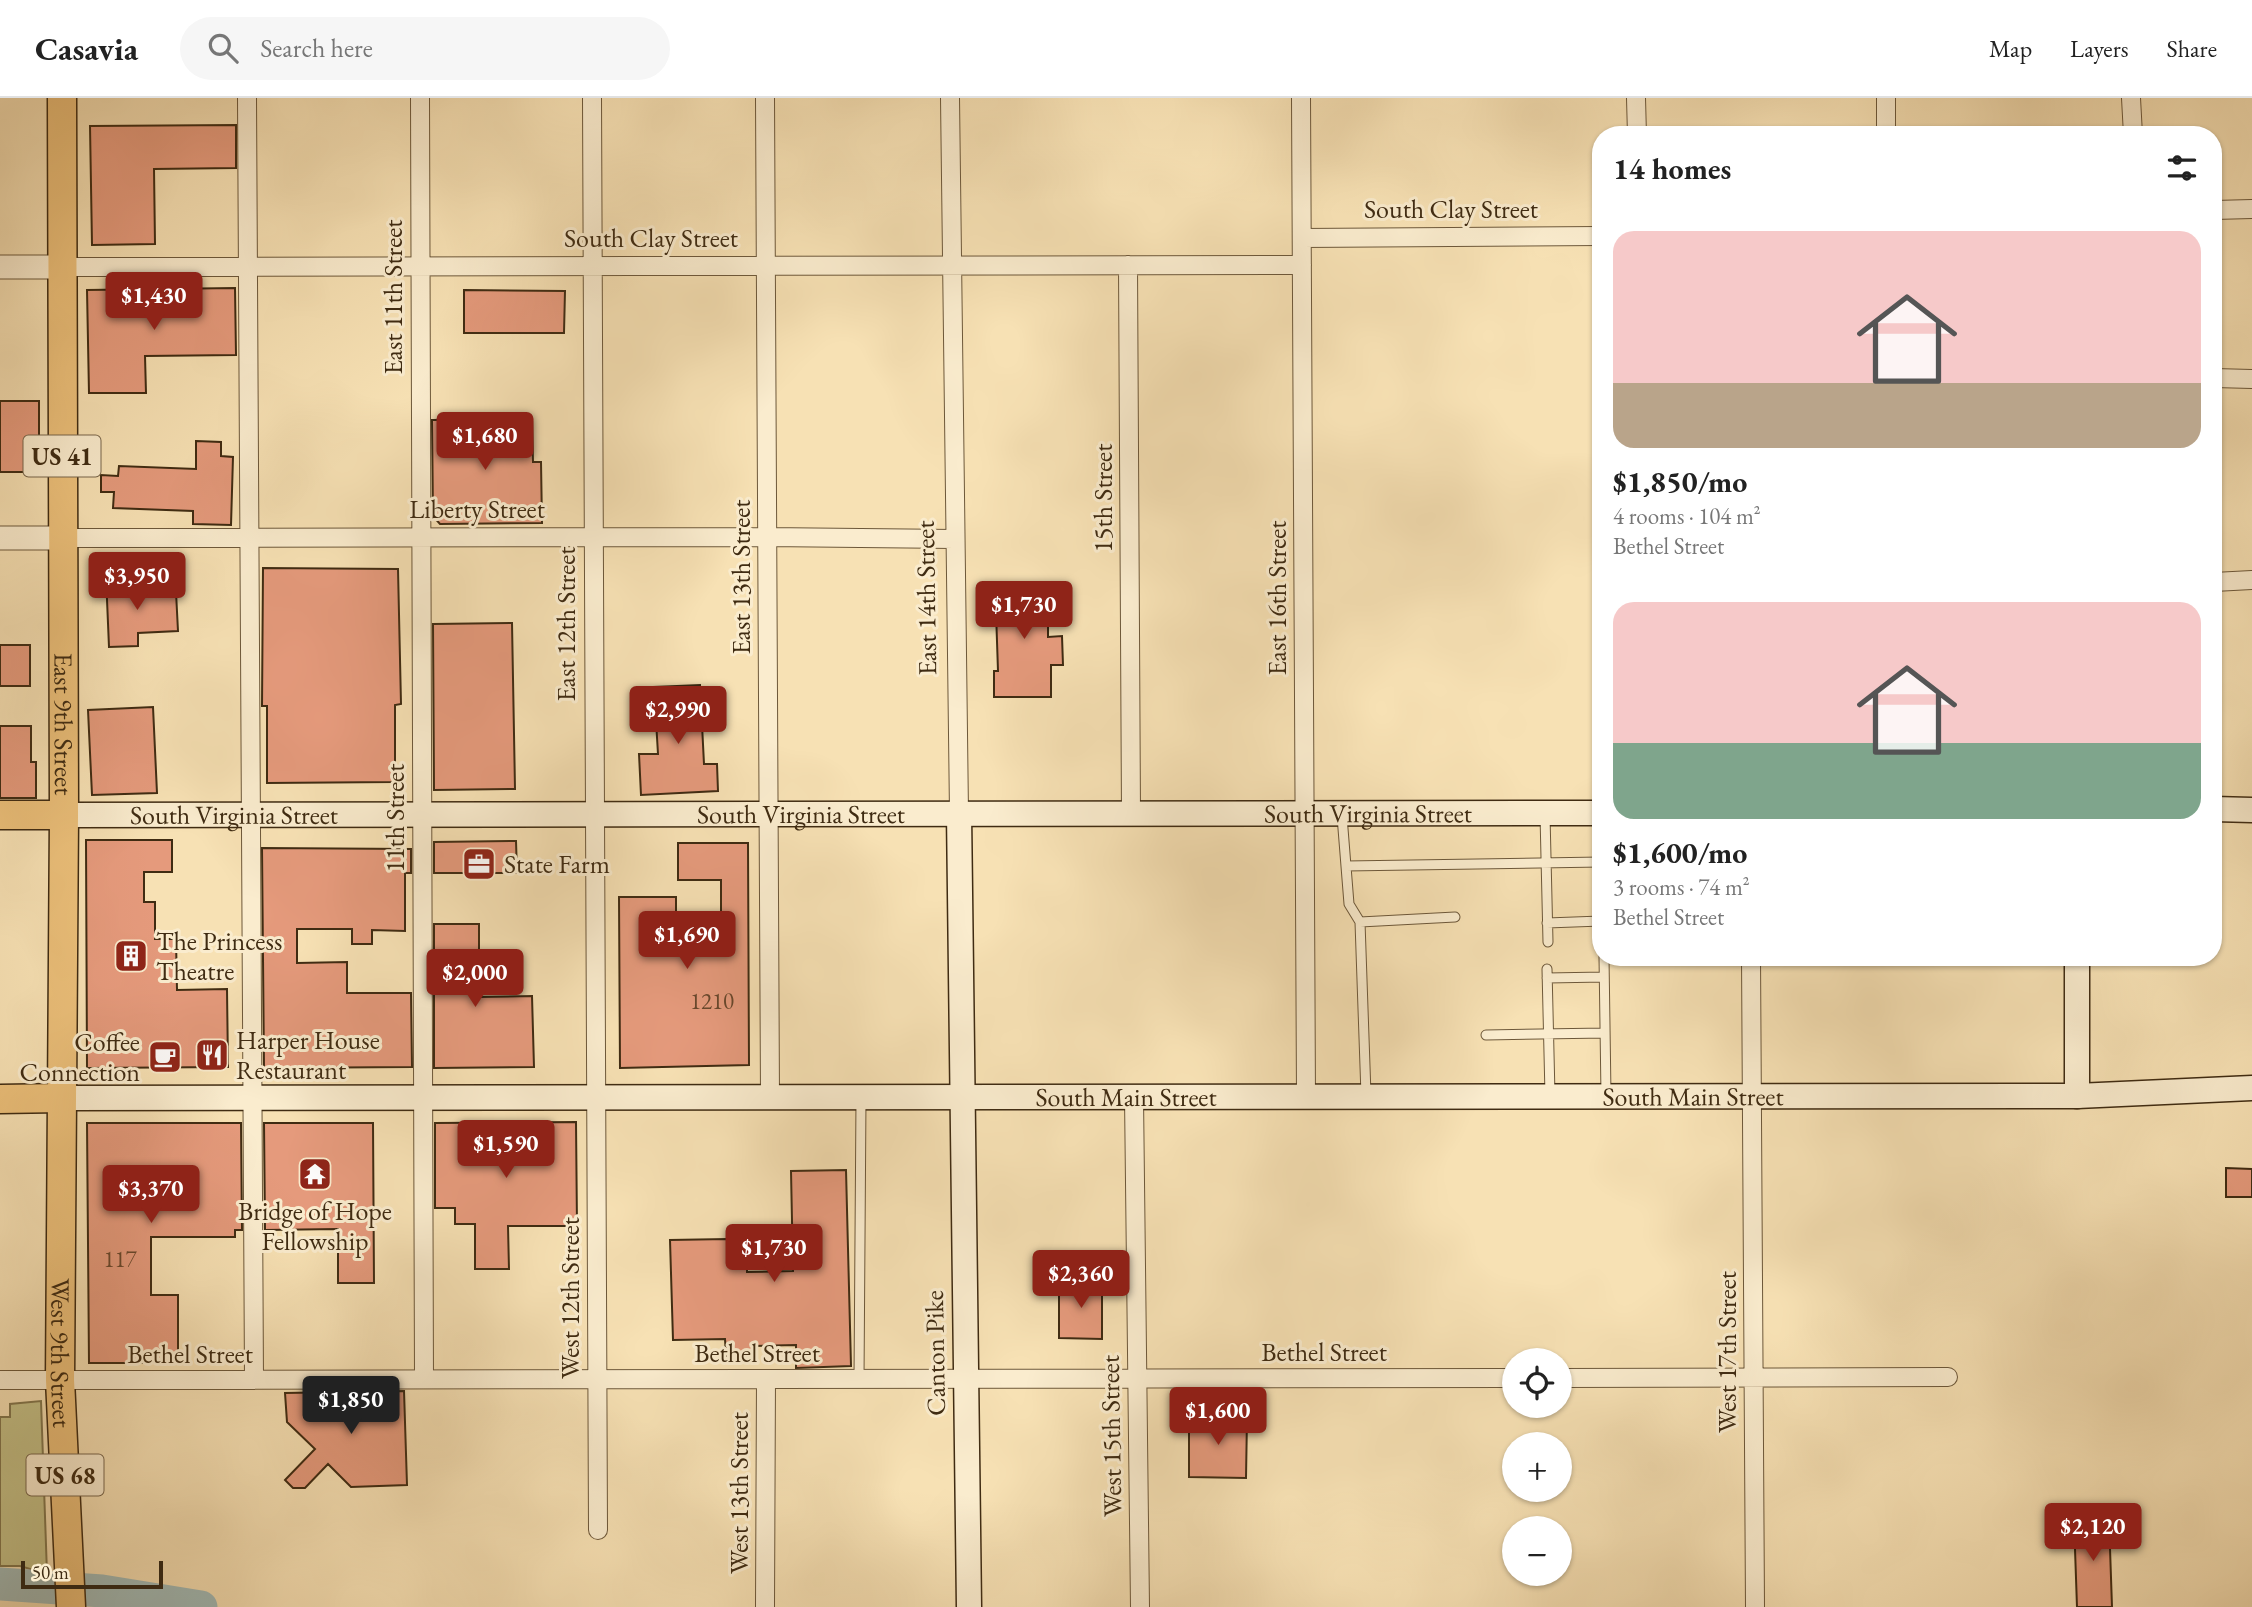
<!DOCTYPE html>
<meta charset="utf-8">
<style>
:root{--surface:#fff;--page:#f6f6f6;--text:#222;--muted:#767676;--line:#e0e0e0;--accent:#8f2418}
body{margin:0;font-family:"EB Garamond",serif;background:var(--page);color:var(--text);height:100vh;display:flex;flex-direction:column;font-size:26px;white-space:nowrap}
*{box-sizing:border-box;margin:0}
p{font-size:23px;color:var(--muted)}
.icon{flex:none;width:38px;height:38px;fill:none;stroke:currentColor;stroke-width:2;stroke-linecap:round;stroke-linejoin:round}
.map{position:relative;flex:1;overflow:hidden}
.sheet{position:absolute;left:1592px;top:28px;width:630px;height:840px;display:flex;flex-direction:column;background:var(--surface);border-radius:28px;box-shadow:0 2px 5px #0004}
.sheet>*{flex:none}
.buttons{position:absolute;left:1502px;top:1250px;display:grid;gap:14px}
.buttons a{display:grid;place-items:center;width:70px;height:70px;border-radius:50%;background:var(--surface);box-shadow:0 2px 5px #0004;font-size:35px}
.scale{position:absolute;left:21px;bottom:18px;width:142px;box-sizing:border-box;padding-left:7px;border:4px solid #3f2b12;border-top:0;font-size:19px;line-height:24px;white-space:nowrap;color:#3f2b12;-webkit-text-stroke:5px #faecce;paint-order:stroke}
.price{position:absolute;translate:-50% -60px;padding:0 16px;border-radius:7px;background:var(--accent);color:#fff;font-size:23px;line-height:46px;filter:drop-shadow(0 2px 4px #0008)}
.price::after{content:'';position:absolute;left:50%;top:42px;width:21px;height:16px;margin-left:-10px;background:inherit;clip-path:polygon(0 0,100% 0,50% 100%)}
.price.on{background:#222;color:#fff}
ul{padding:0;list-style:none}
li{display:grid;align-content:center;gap:14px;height:371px;padding:0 21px}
li span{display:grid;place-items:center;height:217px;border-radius:21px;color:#555}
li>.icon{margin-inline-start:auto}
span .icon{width:126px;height:126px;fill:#fffc;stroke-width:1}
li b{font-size:30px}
h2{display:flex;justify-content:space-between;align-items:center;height:84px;padding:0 21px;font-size:30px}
header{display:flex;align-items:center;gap:42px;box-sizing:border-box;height:98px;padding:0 35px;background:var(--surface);border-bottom:2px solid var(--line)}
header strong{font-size:33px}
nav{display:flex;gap:38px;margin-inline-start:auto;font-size:24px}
.search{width:490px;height:63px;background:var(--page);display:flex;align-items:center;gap:18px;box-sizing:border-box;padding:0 24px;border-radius:38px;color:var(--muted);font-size:26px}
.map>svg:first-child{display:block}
.green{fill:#c4c188;stroke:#82764d;stroke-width:2}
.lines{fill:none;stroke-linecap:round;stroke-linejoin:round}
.river{stroke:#a1bbb8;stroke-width:33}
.building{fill:#e59a7c;stroke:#3f2b12;stroke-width:2}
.service-casing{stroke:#6d583a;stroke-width:11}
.minor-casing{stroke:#6d583a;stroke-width:20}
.tertiary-casing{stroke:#6d583a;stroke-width:25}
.secondary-casing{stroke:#3f2b12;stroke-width:27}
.primary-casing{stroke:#3f2b12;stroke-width:31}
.service{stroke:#faecce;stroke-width:9}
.minor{stroke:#faecce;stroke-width:18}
.tertiary{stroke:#faecce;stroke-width:23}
.secondary{stroke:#faecce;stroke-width:24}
.primary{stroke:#ecc07a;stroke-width:28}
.labels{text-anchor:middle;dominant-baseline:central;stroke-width:6;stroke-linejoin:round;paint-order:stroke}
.number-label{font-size:23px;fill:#68472c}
.shield{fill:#faecce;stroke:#77654a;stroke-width:2}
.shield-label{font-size:24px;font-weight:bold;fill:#3f2b12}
.street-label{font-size:26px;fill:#3f2b12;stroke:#faecce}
.poi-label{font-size:26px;fill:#3f2b12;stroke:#faecce;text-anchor:start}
</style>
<header>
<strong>Casavia</strong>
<div class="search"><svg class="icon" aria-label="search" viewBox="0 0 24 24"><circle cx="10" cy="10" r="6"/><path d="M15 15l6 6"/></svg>Search here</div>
<nav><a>Map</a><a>Layers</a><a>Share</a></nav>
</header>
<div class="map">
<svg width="2252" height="1509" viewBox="0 0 2252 1509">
<rect width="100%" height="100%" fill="#f7e1b4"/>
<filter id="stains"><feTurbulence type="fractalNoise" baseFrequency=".00286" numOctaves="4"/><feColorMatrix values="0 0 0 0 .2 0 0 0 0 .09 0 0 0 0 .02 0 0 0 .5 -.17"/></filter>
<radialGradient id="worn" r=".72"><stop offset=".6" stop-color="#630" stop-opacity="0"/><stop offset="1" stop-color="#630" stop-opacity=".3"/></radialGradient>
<path class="green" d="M41,1303l6,173 -27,-8h-20v-149h10v-13z"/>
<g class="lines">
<path class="river" d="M0,1486l102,7 99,16"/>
</g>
<path class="building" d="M236,27v43l-82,1 1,75 -63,1 -2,-119z
M235,190l1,67 -91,1 1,37h-57l-2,-103z
M464,192l101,1 -1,42h-100z
M0,303h39v71h-39z
M532,321l1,43h8l1,61 -102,1 -7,-8 -1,-96z
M196,343l25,1v14l12,1 -2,68 -38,-1v-13l-80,-3 1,-16h-13v-17l17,1 1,-10 77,3z
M263,470l135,1 3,135 -6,1v77l-128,1v-77h-5z
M131,477l1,19 44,-2 2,39 -40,2v13l-29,1 -3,-71z
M995,484h53v55l14,-1 1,29h-12v32h-57v-26h4z
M512,525l3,166 -81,1 -1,-166z
M0,547h30v41h-30z
M700,587l4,79h13l1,27 -77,4 -2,-41h19l-4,-67z
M153,609l4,86 -65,2 -4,-85z
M0,628h31v36h5v36h-36z
M86,742h86v32h-28v30h11v37h21l1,51 50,-1 1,78 -141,1z
M516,743l1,32h-83v-31z
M678,745h70l1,222 -129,3 -1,-171h57v37h45v-54h-43z
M262,750l149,1v24h-6v58l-33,-1v14h-20v-15h-55v34l50,-1v31h64l1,74 -148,1z
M434,826h45v73l53,-1 2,71 -100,1z
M576,1024l1,104h-69l1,43h-34v-45h-20v-16h-20v-85z
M87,1025h154l1,107h-7v7h-84v58h27v68h-89z
M264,1025h109l1,160h-36v-54l-73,1z
M2226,1070l26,1v28h-26z
M846,1072l5,196 -55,2v-23l-41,1 1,9 -30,1 -1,-17 -52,1 -3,-100 57,-1 1,20h19v13l46,-1 -2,-100z
M1059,1183h43v58l-43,-1z
M404,1293l3,94 -56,2 -23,-23 -23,24h-12l-8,-8 30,-31 -28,-27 -2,-29z
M1189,1319l58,1 -1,60 -57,-1z
M2109,1421l3,88h-35l-3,-87z"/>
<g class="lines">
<defs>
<path id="service" d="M1545,717l3,127
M1342,718l7,88 11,18 6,173
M1600,718l1,27
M1346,768l255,-4
M1360,824l95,-5
M1547,825l54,-2
M1604,859l2,138
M1547,871l3,126
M1547,880l57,-1
M1486,937l119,-2
M859,1281l2,-280"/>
<path id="minor" d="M247,0l7,1282
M420,0l4,1281
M592,0l6,1432
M765,0l5,999
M950,0l9,715
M1301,0l5,999
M1636,0l1,37
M1886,0v37
M2131,0l2,37
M2214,112l38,-1
M1302,140l299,-2
M1128,167l3,549
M61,169l1241,-2
M2214,280l38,1
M62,440l705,-1 187,2
M2214,484l38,-2
M1751,859l4,650
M1134,999l6,510
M1559,1280l389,-1
M0,1282l1514,-2
M765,1509l1,-228"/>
<path id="tertiary" d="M0,169h61
M0,440h62"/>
<g id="secondary">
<path d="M2214,711l38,1"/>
<path d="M959,715l10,794"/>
<path id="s1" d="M64,717l1537,-2"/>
<path d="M2077,859v139"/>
<path id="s2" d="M62,1000l2015,-2 175,-8"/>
</g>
<g id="primary">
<path id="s3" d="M62,0l2,717 -4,565 11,227"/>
<path d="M0,717h64"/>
<path d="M0,1001l62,-1"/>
</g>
</defs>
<use href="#service" class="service-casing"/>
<use href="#minor" class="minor-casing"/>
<use href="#tertiary" class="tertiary-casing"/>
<use href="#secondary" class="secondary-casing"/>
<use href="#primary" class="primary-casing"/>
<use href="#service" class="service"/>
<use href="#minor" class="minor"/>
<use href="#tertiary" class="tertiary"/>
<use href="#secondary" class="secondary"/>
<use href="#primary" class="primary"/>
</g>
<defs>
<symbol id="office-square" viewBox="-11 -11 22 22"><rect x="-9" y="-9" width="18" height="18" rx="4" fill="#8f2418" stroke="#faecce"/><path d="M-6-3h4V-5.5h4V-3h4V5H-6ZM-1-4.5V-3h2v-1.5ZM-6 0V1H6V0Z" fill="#fff"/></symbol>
<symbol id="building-square" viewBox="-11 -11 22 22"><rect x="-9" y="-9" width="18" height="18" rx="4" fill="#8f2418" stroke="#faecce"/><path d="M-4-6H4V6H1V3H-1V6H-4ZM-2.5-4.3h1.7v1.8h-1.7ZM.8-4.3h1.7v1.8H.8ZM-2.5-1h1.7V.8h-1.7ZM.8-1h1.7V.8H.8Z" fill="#fff"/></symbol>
<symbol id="restaurant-square" viewBox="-11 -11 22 22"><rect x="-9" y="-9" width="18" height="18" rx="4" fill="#8f2418" stroke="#faecce"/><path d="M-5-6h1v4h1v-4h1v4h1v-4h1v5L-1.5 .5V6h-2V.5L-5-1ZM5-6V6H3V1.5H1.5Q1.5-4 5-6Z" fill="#fff"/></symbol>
<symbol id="cafe-square" viewBox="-11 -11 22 22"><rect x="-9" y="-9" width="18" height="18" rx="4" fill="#8f2418" stroke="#faecce"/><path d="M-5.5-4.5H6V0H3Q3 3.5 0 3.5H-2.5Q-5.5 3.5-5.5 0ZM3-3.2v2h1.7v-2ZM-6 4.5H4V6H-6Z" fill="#fff"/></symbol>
<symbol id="temple-square" viewBox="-11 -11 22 22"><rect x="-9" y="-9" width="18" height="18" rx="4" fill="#8f2418" stroke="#faecce"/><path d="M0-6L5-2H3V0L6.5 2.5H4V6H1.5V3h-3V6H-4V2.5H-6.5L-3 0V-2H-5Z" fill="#fff"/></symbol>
</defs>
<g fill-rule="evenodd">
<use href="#office-square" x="460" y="747" width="38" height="38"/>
<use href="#building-square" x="112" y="839" width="38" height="38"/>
<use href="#restaurant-square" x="193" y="938" width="38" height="38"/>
<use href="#cafe-square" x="146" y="940" width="38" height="38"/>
<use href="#temple-square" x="296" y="1057" width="38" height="38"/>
</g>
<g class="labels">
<g class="number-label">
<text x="712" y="903">1210</text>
<text x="120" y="1161">117</text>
</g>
<g class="shield">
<rect x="23.5" y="337.5" width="77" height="41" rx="5"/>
<rect x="26.5" y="1356.5" width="77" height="41" rx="5"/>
</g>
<g class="shield-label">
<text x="62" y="358">US 41</text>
<text x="65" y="1377">US 68</text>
</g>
<g class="street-label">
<text x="1451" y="111">South Clay Street</text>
<text x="651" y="140">South Clay Street</text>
<text transform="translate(393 199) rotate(-90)">East 11th Street</text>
<text transform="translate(1103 400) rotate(-90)">15th Street</text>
<text x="477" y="411">Liberty Street</text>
<text transform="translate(741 479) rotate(-90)">East 13th Street</text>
<text transform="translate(926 500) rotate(-91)">East 14th Street</text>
<text transform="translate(1277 500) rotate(-90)">East 16th Street</text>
<text transform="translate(566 526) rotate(-90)">East 12th Street</text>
<text stroke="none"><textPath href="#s3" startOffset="626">East 9th Street</textPath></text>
<text stroke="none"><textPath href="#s1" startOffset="1304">South Virginia Street</textPath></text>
<text stroke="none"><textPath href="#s1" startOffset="170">South Virginia Street</textPath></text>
<text stroke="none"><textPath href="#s1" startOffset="737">South Virginia Street</textPath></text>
<text transform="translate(395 720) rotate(-90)">11th Street</text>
<text stroke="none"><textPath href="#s2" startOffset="1064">South Main Street</textPath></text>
<text stroke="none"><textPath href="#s2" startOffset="1631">South Main Street</textPath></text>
<text transform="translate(570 1200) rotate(-90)">West 12th Street</text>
<text x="1324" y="1254">Bethel Street</text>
<text transform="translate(1727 1254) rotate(-90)">West 17th Street</text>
<text stroke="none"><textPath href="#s3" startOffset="1255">West 9th Street</textPath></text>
<text x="757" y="1255">Bethel Street</text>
<text transform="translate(935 1255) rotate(-91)">Canton Pike</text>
<text x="190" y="1256">Bethel Street</text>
<text transform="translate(1111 1338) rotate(-91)">West 15th Street</text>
<text transform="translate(739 1395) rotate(-90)">West 13th Street</text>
</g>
<g class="poi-label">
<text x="504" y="766">State Farm</text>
<text x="156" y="843">The Princess<tspan x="156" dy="30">Theatre</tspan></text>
<text x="236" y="942">Harper House<tspan x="236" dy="30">Restaurant</tspan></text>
<text x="140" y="944" text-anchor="end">Coffee<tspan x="140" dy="30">Connection</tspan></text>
<text x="315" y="1113" text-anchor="middle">Bridge of Hope<tspan x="315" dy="30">Fellowship</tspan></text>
</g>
</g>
<rect width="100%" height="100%" filter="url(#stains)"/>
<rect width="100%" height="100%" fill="url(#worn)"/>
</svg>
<div class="buttons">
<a><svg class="icon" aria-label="locate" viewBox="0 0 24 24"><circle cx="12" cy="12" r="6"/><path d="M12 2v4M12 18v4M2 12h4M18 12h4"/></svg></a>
<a>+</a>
<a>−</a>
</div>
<div class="scale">50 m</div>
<b class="price" style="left:154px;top:234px">$1,430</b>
<b class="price" style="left:485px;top:374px">$1,680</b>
<b class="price" style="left:137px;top:514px">$3,950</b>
<b class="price" style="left:1024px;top:543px">$1,730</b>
<b class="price" style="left:678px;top:648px">$2,990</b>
<b class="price" style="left:687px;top:873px">$1,690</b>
<b class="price" style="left:475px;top:911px">$2,000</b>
<b class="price" style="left:506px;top:1082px">$1,590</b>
<b class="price" style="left:151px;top:1127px">$3,370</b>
<b class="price" style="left:774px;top:1186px">$1,730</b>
<b class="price" style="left:1081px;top:1212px">$2,360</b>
<b class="price on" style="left:351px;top:1338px">$1,850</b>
<b class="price" style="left:1218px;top:1349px">$1,600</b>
<b class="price" style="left:2093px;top:1465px">$2,120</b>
<section class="sheet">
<h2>14 homes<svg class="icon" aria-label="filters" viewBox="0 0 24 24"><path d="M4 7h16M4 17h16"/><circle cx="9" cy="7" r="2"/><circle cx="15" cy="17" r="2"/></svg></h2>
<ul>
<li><span style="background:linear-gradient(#f6c9c9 70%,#b9a48a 0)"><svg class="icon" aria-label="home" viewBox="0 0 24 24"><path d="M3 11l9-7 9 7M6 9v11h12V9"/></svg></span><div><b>$1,850/mo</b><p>4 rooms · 104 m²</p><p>Bethel Street</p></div></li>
<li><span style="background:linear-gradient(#f6c9c9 65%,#7fa58c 0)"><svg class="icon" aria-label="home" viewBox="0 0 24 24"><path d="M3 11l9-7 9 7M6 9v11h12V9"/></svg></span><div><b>$1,600/mo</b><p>3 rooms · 74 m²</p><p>Bethel Street</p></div></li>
</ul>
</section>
</div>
